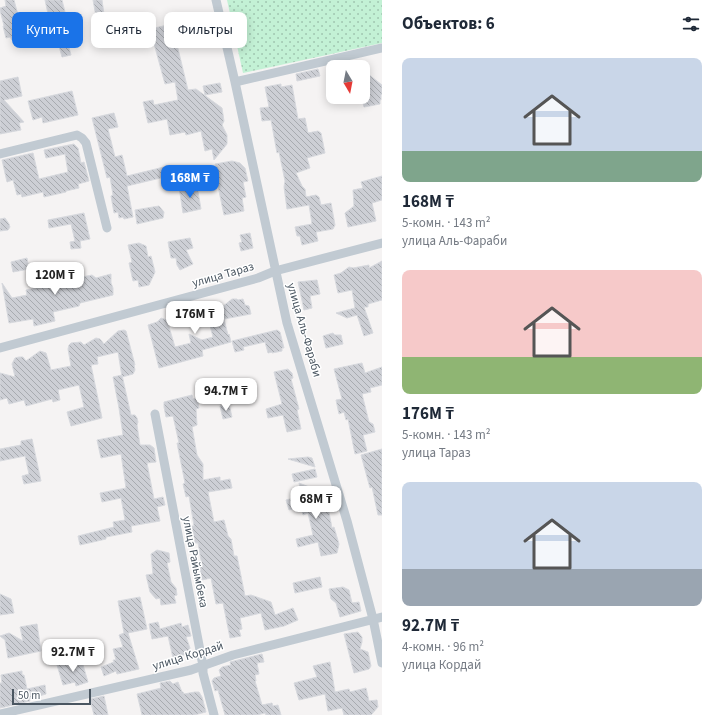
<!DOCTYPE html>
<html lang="ru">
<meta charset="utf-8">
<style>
:root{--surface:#fff;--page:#f6f6f7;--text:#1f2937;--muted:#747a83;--accent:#1a73e8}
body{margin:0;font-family:"Source Sans 3",sans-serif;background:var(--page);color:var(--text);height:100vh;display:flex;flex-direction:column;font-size:15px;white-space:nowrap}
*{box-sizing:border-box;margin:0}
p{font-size:13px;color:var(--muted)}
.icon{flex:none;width:22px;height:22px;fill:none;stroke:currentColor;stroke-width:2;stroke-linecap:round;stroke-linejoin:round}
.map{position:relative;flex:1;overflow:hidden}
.drawer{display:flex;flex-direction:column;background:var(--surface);width:340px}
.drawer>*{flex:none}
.top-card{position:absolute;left:12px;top:12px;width:310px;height:36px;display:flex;gap:8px}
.needle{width:26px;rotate:170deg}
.buttons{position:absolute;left:326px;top:60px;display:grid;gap:8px}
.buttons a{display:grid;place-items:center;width:44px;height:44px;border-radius:8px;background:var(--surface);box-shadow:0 2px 10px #0003;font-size:20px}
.scale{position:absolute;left:12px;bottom:10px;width:79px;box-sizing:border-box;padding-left:4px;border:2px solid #4a5661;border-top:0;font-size:11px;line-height:14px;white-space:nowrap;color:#4a5661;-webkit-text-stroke:3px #fff;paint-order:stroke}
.price{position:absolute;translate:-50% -34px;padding:0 9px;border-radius:8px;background:#fff;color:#222;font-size:13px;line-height:26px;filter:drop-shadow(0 1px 2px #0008)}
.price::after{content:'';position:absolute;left:50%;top:24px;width:12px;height:9px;margin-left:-6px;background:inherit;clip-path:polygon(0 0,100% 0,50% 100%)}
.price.selected{background:var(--accent);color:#fff}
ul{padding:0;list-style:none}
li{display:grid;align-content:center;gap:8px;height:212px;padding:0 20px}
li span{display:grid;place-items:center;height:124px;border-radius:8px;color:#555}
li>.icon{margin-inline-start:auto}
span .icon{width:72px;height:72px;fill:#fffc;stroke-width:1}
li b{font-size:17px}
h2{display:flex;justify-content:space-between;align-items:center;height:48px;padding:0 20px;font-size:17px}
.chip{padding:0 14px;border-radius:8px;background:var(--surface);box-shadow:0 2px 10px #0003;font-size:14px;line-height:36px}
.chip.selected{background:var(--accent);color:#fff}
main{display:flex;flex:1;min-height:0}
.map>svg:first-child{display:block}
.park{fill:url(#park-dots)}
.building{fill:url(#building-back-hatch);stroke:#d7d9de}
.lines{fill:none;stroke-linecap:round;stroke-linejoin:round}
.minor{stroke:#c1cad2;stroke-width:9}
.labels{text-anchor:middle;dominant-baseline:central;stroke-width:3;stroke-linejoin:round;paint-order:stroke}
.street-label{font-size:12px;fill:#4a5661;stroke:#fff}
</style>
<main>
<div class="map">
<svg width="382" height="715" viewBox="0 0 382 715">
<defs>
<pattern id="park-dots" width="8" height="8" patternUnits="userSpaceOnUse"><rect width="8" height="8" fill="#c3f1d5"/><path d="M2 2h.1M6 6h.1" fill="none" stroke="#a0c6b0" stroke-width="1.8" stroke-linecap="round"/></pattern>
<pattern id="building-back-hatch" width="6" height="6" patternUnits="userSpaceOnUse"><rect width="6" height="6" fill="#cdcfd5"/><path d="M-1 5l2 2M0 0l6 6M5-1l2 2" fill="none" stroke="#a8abb0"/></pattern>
</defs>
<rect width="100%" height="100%" fill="#f5f3f3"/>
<path class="park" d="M227,0h155v43l-139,30z"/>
<path class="building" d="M5,0h9l7,26 3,-1 4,17 -10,2 -1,-2 -5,-2 -2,-3 -4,1 -3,-12h1l-4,-16v-2l6,-2z
M45,0h17l6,24 -10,2 -1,-5 -7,2z
M93,0h9l3,21 -8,1z
M172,24l16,66 8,-1 26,19 2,13 -2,4 5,10v9l-13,16 -2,-11 -7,2 -4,-20 -15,4 -1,-3 -15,3 -3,-16 -19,4 -5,-21 10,-2 1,5 24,-5 -3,-18 -10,2 -15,-55z
M68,44l3,11 -9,2 -3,-11z
M318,69l2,7 -23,5 -1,-7z
M363,70l19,15v9l-1,1v5h-1v4l-16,3 -2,-8z
M18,77l4,19 -18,4 20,22 -5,1 2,7 -21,4v-53z
M220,83l2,9 -17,3 -2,-9z
M281,84v3l11,-2 6,34 7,-1 3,15 10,-2 3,2 4,20 -18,5 3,10 -14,5 6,13 3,3 1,8 10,-2 3,2 2,8 10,-2 4,22 -2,4 -17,3 2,9 -16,4 -2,-9h-3l-2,-9 17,-3 -3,-19 -22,4 -3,-22 1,-6 -6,-29 -2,1 -6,-33 -9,1 -2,-13 9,-1 -4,-20z
M72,91l6,24 -35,8 -1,-6 -9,3 -5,-19z
M114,113l4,14 -10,2 7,28 7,-2 5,21 41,-10 3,5 -2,5 -42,10 6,31 -9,2 -1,-2 -4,1 -1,-6 -4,1 -3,-17 2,-1 -3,-18 -3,1 -15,-60z
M74,144l4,4 3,15 3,-1 5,19 -11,3 1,4 -13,3v1l-22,5 -1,-5 -21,5 -1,-3 -4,1 -4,-15 -6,2 -5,-22 31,-7 6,26 29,-7 -3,-18 -19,4 -2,-8z
M232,161l8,2 5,5 3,13 -5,1 3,15 -4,1 2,13 -20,4 -9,-43h2l-2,-8z
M382,176v24l-10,3 4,18 -28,6 -3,-14 9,-7 -1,-16 10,-2 -2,-6z
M189,185l1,3 7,-2 4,23 -18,4 -4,-26z
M159,206l5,6 -1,6 -26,6 -2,-14z
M84,213l6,26 -10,2 1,7 -10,1 -1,-7 5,-1 -4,-17 -22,4 -1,-8z
M5,218l4,6 1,3 -2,3 -8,1v-12z
M250,233l3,15 -12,3 -2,-8 3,-1 -2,-7z
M190,238l3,10 -7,2 7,14 -13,6 -3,-5 -1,-7h-5l-3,-16z
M139,243l7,3 2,11 3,-1 4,16 -6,13 -10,2 -1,-7 -5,1 -4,-18 3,-1 -4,-17z
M27,258l2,11 -16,3 -2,-10z
M382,261v39l-14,4v3h-4l9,26 -9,3 -7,-21 -10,3 -11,-5 19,-5 -3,-18 -14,3 -4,-18 7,-2 8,-6 4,1 16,-3v3z
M41,263l2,13 11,-3 3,9 35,-7 4,3 15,-4v9l2,5v7l-33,8 -1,3 -26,6 2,9 -21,5 -1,-7 -24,4 -7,-40 10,15 15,-3 -1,-5 11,-2 -5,-24z
M317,280l3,14 -10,2 2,12 -8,2 -6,-28z
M232,299h5l1,1 5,-1 2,6 4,1 2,8 -27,5 4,16 1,-1 2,8 -29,8 1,6 -44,12 -11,-43 9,-3 4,-4 6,2 8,27 16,-4 -2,-9 13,6 11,-3 -7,-27 9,-7 7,4z
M124,330l2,1 9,34h-1l1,5 -2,4 -11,3 -4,-25 -21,5 1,7 -7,1 11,53 -31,8 -4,-14 17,-5 -5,-22 -21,5 2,10 -7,2 -1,-3 -26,7 -2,-6 -15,4 -2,-6 -7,2v-27l15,4 -3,-13 3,-6 4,-1h4l3,4 14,-10 6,2 5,17 20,-4 -3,-17 1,-4 2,-2 10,-1 3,3 12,-7 4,1 4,5 14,-13z
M277,330l3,2 4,16h-2v3l-10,2v-1l-4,1 -3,-11 -22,5 1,3 -9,2 -3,-11z
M333,333l2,2h6l2,9 -17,4 -3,-12z
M362,363l3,10 17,-6v18l-12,3 1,4 -9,2 7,28 4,2 2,8 -12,3 4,16 -12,3 -7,-35 -2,1 -2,-8 -5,2 -3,-14 6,-1 -8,-30z
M288,369l4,4 1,5 -2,1 8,30 -2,1 4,19 -14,3 -4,-17 -15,3 -2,-9 16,-5 -8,-32z
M122,375l9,40h4l2,3 1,4 -1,3 3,20h10l4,3 2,14 -9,1 7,36 9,-2 2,8 -8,2 3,14 -29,5 1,6 -26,5v2l-26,6 -2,-9 36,-9 -1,-5 12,-2 -4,-22 -19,4 -2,-9 26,-5 -5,-34 -20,4 -4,-18 26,-5 -4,-27 -6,-31z
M192,395l1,4 4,-1 2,10 -3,1 1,16 -5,2 5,28 6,9v16l17,-3v4l10,-2 2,9 -24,4 6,30 10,-2 4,16 3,3 3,17h3l8,40 6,-1 20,7 4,13 18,-7 5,12 -14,6 -19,4 -4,-17 -21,5 2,11 -3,1 2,6 -11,2 -7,-35 -7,1 -5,-26 -9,2 -3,-16 2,-4 -3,-17h-4l-3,-17h3l-5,-30 -3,1 -3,-13 2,-1 -8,-40h2l-6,-27 -7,1 -2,-10v-5z
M229,404l3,13 -9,2 -3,-13z
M32,439l9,42 -17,3 -2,-8 7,-2 -4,-18 -25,5v-12l21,-4v-4z
M382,449v66h-4l-6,-28 -2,1 -9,-33z
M308,457l4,1 3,9 -27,-8z
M315,469l2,8 -23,5 -2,-8z
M299,483l23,9 1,4 4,6 5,26 2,-1 5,17 -2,9 -16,3 -3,-14 -20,5 -2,-8 17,-4 -5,-22 -5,2 -2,-8 -12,3 -3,-10 16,-4z
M157,550l12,3 1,9 -3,1 4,19 5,6 1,7 -3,1 2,7 -15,2 -1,-7 -4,1 -6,-7 -4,-17 7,-1 -2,-20z
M320,577l2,10 -27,6 -2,-10z
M343,587l6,3 3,13 7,-1 2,9 -21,6 -4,-14 -5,-4 -2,-10z
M0,594l11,5 3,14 -14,2z
M140,597l7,32 -19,4 11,36 -22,5 -1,-3 -12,5 -3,-9 13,-5 -1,-2h3l-3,-11 10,-2 -4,-12 5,-2 -6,-32z
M158,622l2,7 21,-6 1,4 6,-2 3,11 -5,1 4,11 -3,6 -14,4 -5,-22 -16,3 -3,-15z
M37,624l4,27 -33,7 -3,-18 -5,-4 9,-3 14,8 -3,-14z
M358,632l4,5v5l-2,7 8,3 3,14 -2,3 -15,4 -10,-39z
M262,654l2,8 -7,1 2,11 -4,1 1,6h-1l7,24 10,-2 1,3 5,-1 3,10h-15l-1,-2 -8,2h-32l-7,-25 -3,1 -3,-10 2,-3 7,-2 -2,-6 3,-3 9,-2 -1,-3z
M81,658l7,24 -12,4 -1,-4 -12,3 -6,-20z
M330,662l5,30 14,-3 1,3 16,-4 3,13 8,-1 1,7 -7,8h-27l-2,-7 -14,3 -3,-17 -26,6 -5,-17 23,-6 -4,-11z
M22,671v4h2l3,14 18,-4 1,9 -17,5 1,2 -30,7v-25h2l-1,-8z
M170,681l3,3 5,-2 4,10h1l1,2 11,-2h4l3,5 4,15 -12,3h-52l-5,-21 24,-6 -1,-5z
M104,696l4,19h-14l-4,-16z"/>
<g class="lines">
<path class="minor" d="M216,0l19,82 52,241 60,198 26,98 9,44
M235,82l147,-34
M0,154l77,-19 5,3 4,5 21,85
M0,348l258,-70 17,-7 107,-28
M155,414l48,252v7l11,42
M0,714l191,-44 42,-15 149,-38"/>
</g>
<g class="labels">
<g class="street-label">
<text transform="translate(223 275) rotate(-16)">улица Тараз</text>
<text transform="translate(304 330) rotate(74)">улица Аль-Фараби</text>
<text transform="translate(195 562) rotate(79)">улица Райымбека</text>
<text transform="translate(188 656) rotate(-17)">улица Кордай</text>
</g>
</g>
</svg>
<div class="buttons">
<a><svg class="needle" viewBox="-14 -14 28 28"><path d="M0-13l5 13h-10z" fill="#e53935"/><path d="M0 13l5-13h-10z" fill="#747a83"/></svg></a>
</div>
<div class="scale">50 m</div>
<b class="price selected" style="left:190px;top:199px">168M ₸</b>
<b class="price" style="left:55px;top:296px">120M ₸</b>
<b class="price" style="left:195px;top:335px">176M ₸</b>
<b class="price" style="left:226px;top:412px">94.7M ₸</b>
<b class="price" style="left:316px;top:520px">68M ₸</b>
<b class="price" style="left:73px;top:673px">92.7M ₸</b>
<div class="top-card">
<a class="chip selected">Купить</a>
<a class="chip">Снять</a>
<a class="chip">Фильтры</a>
</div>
</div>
<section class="drawer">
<h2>Объектов: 6<svg class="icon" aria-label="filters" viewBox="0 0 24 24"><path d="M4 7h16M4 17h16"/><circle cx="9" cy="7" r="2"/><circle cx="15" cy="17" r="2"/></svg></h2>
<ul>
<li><span style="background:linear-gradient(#c9d6e8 75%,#7fa58c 0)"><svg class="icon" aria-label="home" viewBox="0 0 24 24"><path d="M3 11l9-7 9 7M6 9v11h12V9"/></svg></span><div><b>168M ₸</b><p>5-комн. · 143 m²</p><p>улица Аль-Фараби</p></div></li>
<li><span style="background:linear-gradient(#f6c9c9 70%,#8fb573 0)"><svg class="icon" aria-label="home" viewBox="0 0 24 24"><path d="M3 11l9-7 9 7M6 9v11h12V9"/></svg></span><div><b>176M ₸</b><p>5-комн. · 143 m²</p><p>улица Тараз</p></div></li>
<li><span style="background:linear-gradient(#c9d6e8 70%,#9aa5b1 0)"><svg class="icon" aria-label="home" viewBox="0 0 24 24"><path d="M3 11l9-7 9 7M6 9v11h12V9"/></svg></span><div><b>92.7M ₸</b><p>4-комн. · 96 m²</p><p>улица Кордай</p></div></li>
</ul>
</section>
</main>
